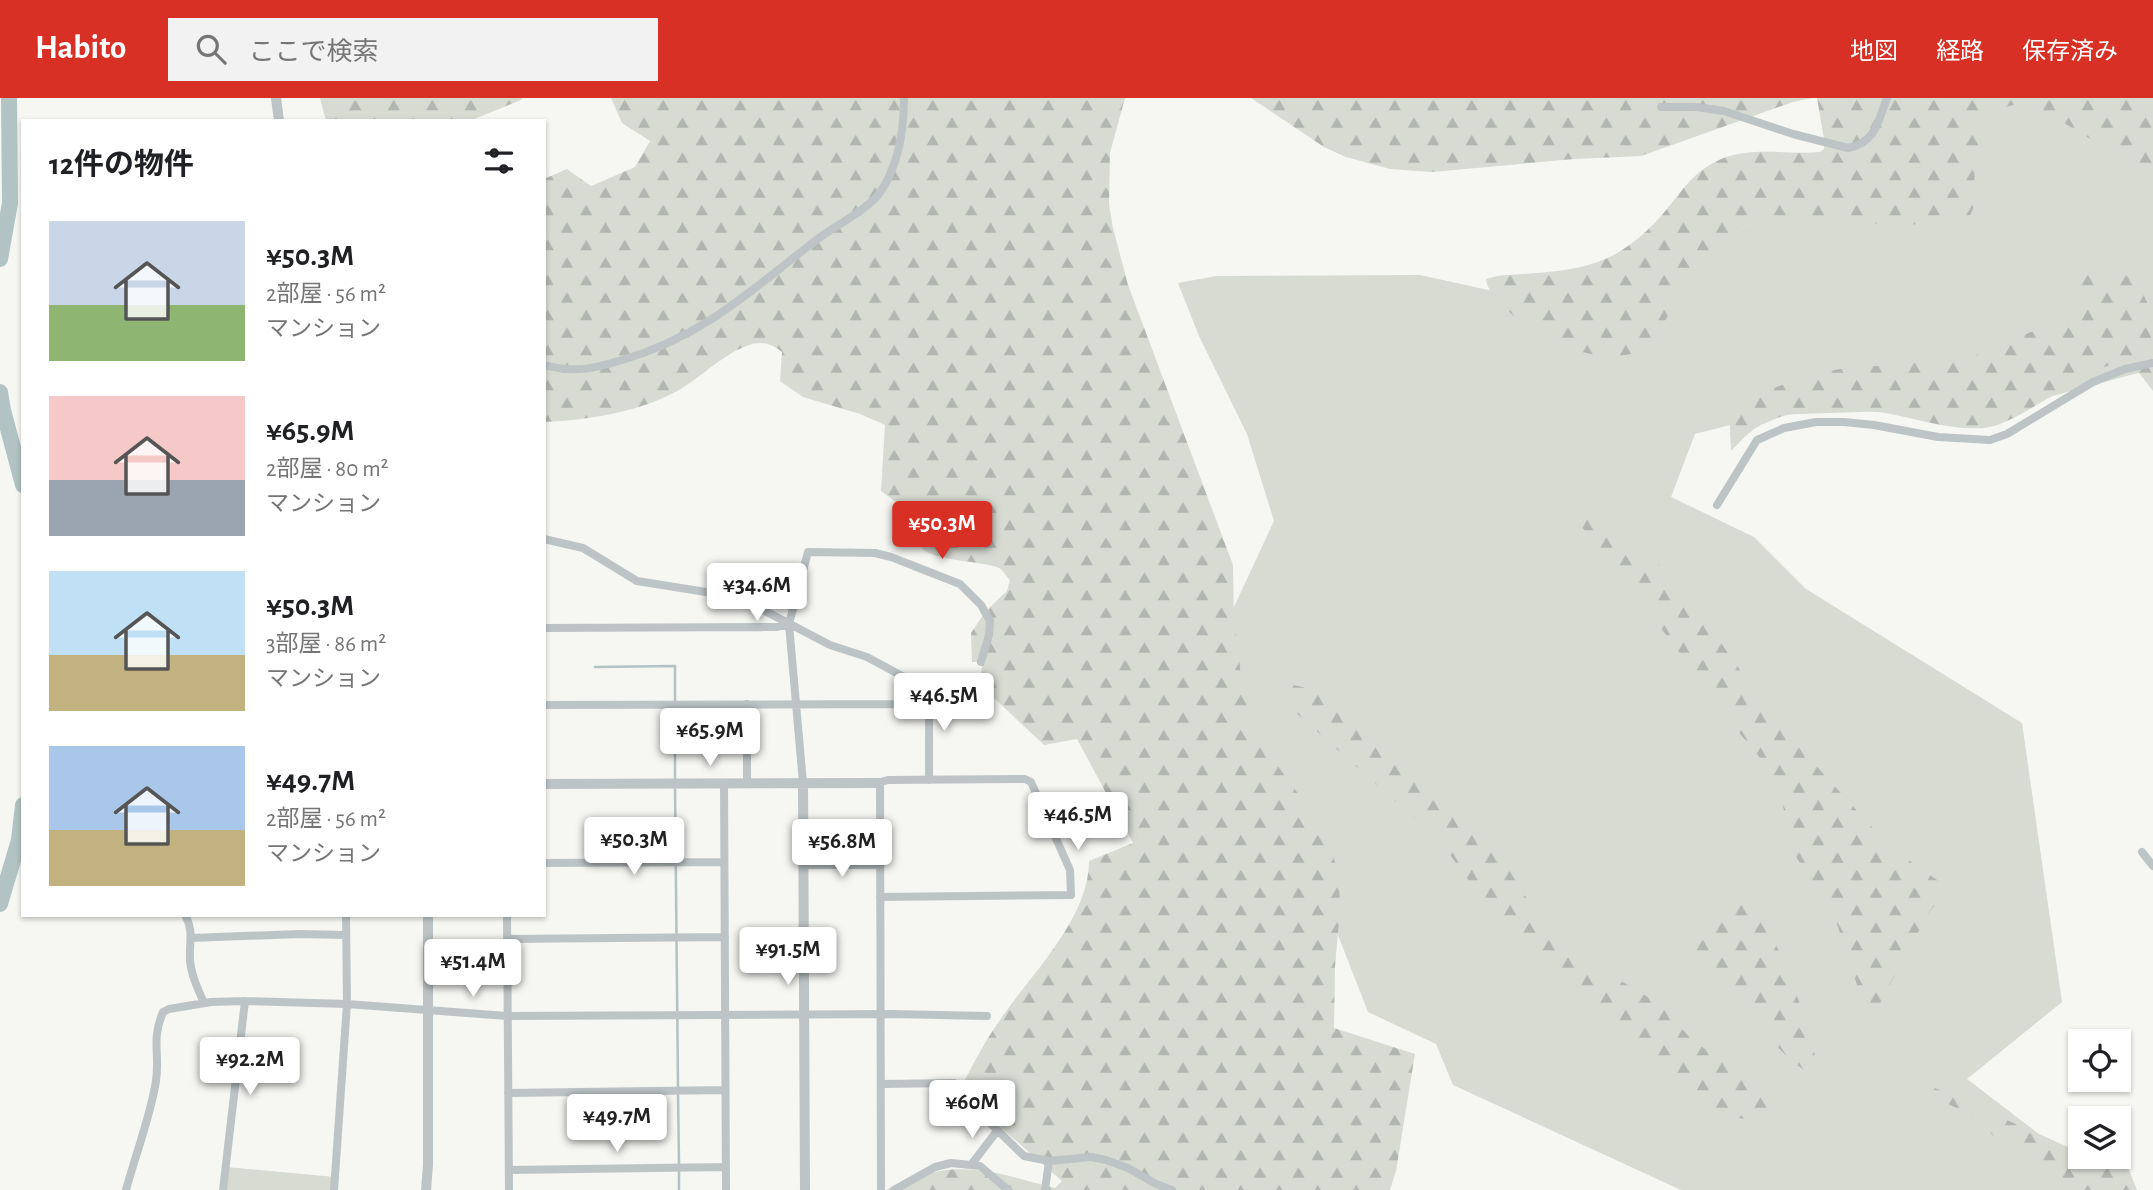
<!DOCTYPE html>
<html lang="ja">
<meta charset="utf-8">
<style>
:root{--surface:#fff;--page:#f2f2f2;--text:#202124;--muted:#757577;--accent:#d93025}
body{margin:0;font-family:"Alegreya Sans","Noto Sans JP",sans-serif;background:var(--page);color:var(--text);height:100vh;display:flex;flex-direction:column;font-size:26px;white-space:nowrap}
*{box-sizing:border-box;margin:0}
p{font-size:23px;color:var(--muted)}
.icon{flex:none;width:38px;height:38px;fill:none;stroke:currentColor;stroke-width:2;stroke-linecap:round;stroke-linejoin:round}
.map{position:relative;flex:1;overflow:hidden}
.sheet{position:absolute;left:21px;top:21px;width:525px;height:798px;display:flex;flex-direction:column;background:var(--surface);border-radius:0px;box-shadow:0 2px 5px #0004}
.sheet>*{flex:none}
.controls{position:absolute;left:2068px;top:931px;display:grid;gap:14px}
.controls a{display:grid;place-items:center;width:63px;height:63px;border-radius:0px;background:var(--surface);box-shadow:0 2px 5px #0004;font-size:35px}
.price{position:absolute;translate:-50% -60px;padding:0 16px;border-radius:7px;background:#fff;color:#222;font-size:23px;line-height:46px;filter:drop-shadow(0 2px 4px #0008)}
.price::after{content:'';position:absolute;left:50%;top:42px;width:21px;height:16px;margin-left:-10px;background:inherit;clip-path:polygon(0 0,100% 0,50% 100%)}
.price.on{background:var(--accent);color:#fff}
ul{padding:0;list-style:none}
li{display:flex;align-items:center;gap:21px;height:175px;padding:0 28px}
li span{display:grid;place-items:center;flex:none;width:196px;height:140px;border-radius:0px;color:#555}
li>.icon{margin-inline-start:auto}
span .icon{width:84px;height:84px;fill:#fffc;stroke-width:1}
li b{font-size:30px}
h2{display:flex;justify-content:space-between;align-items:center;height:84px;padding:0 28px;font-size:30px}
header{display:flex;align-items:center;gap:42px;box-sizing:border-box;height:98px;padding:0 35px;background:var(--accent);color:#fff}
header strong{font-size:33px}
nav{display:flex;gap:38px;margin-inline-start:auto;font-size:24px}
.search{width:490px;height:63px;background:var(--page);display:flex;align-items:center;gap:18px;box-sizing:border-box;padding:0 24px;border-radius:0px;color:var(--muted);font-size:26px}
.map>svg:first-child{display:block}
.green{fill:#d7dbd2}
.forest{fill:url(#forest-firs)}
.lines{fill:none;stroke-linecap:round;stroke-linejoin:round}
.stream{stroke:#b2c3c4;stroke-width:2.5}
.river{stroke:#b2c3c4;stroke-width:16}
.minor{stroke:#bdc4c6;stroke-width:8}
.tertiary{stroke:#bdc4c6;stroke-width:10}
</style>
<header>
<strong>Habito</strong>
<div class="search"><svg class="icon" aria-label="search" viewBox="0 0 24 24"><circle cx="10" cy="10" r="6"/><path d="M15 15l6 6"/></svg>ここで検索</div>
<nav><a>地図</a><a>経路</a><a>保存済み</a></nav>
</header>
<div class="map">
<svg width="2153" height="1092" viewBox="0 0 2153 1092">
<defs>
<pattern id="forest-firs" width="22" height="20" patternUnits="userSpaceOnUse" patternTransform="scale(1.75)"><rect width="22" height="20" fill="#d7dbd2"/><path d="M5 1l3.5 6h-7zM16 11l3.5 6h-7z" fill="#b2b6b0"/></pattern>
</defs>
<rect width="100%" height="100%" fill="#f6f6f3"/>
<path class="green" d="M1889,0h264v271l-141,38 -243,8 -74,19 -24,63 83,40 52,52 216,134 40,279 -95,77 72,55 58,56h-416l-228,-105 -17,-41 -68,-32 -69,-177 -105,-142 80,-172 -27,-87 -48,-98 -21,-53 38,-7 204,-1 173,38 228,-129z
M226,1069l109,10 -1,13h-111z"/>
<path class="forest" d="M320,0h202l-1,2 -52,21h-143z
M611,0h514l-15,55 -1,51 4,24 15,57 105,280 1,57 7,53 8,38 14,33 53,72 16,33 7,27 1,32 -5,56 -1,62 81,26 -19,117 -6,19h-504c67,-34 100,-20 169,-2l7,-7 -103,-90c13,-24 25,-49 41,-71 31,-46 89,-101 89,-159l44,-18 -56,-104 -33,6 -65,-61 4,-22h-11l-1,-29 14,-21 22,-21 3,-11c-3,-3 -7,-10 -11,-12 -12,-7 -75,-7 -79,-23 -1,-6 5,-16 7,-22l-3,-6 -23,-11 -20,-15 4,-66 -25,-11 -57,-17 -23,-16 2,-29c-9,-7 -18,-11 -30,-8 -27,8 -49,32 -73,46 -39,22 -90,30 -135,32v-243l23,-10 24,17 44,-19 15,-26 -28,-18z
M1251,0h561l-19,4 -152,54 -67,3 -142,13 -42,-3 -44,-12 -22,-10z
M1817,0h336v84c-30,-20 -99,-72 -131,-77 -12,-1 -27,4 -34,13 -15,20 -13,67 -15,91l-3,6c-42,16 -104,8 -149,4 -18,-1 -40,-6 -58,0 -43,15 -68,51 -90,87 -8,15 -17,33 -31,43 -17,13 -59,5 -78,-2 -13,-5 -25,-13 -37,-21 -13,-9 -40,-31 -41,-47l11,-3c72,-6 113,-2 165,-61 18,-21 30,-43 57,-55 33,-14 67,-5 101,-8l4,-3v-10z
M2132,171l17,38 4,-1v85l-26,-34c-28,12 -54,27 -80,42 -20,11 -40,26 -63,29 -29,2 -56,-6 -84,-12 -45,-10 -106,-12 -146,13 -8,6 -16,15 -23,22l-2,-41 45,-22 38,-14 28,-5 111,-9 23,-4 71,-30 47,-25 -20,-27z
M1583,409l50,35 33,29 28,34 85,120 111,122 57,40 -20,29 -48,89 -13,7 -29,-88 -42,-69 -6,-18 -10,-52 -13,-20 -58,-70 -16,-26 -29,-38 -28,-45 -64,-71z
M1289,586l18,4 30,16 45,36 28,27 47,37 45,55 50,80 27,21 59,30 26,19 28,31 25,17 36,18 11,11 9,23 -5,9 -11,3 -25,-4 -28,-14 -26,-21 -21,-24 -100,-77 -34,-33 -34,-39 -49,-68 -147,-131 -12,-14 -2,-10z
M1750,799l12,18 25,53 25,70 4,24 -3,13c-32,-16 -49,-47 -72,-73 -19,-20 -39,-38 -60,-56l26,-30z
M1935,990l133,59 13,3v7h30l14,3 12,30h-68l-69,-48 -28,-27 -42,-19z"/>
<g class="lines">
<path class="stream" d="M595,569l80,-1v113
M675,688l3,301
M678,996l1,70
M679,1073v19"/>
<path class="river" d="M0,161l10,-56 -1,-105
M0,294l3,18 20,75
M0,806l19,-64 4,-35"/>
<path class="minor" d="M1661,9h35l28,4 69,23 55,14c28,-5 30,-27 39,-50
M544,267c30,8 49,4 78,-5 83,-24 130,-71 197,-122 15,-11 50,-30 60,-44 19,-27 25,-64 25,-96
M1717,407l40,-65 27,-12 32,-6h28l30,3 64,12 52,3 17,-6 86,-52 32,-13 28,-6
M544,441l39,9 54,33 94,15 15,5 84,44 37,12 50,27 55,14
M544,530l232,-1 13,-3
M929,589v93
M747,606v80
M544,607l385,-1
M880,684l1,408
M803,685l-14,-159 19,-72 67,1 16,4 69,27 21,21 9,16 -1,14 -8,27
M877,685l11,-3 137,-1 6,3 39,88 1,25 -191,2
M724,686l2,406
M2142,754l11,14
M544,765l180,-1
M803,767h77
M185,817c9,15 4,29 5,45 1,15 8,29 14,43
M507,817l2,275
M191,840l109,-4 46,1
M507,841l218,-2
M882,986l72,-1 4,9 66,64 25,5 42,-4 15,3 22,8 28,16 16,6
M508,995l217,-3
M971,1067l26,-34
M509,1072l217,-3
M126,1092c10,-37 24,-72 30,-109 4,-28 -5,-41 7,-69l6,-3 42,-7 34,-1 102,3 160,12 385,-2 95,2
M223,1092l22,-189
M334,1092l13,-186 -1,-89
M894,1092l41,-23 16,-4 29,3 28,24
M1045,1092l4,-29"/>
<path class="tertiary" d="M276,0l3,23
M803,685l2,407
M544,686l333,-1
M426,1092l2,-25v-250"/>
</g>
</svg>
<div class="controls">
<a><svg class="icon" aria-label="locate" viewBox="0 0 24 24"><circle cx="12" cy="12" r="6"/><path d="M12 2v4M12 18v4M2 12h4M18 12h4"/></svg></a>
<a><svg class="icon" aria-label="layers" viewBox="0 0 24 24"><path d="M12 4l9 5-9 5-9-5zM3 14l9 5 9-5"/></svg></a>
</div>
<b class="price on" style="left:942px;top:463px">¥50.3M</b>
<b class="price" style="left:757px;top:525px">¥34.6M</b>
<b class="price" style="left:944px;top:635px">¥46.5M</b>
<b class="price" style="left:710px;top:670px">¥65.9M</b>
<b class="price" style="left:1078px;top:754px">¥46.5M</b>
<b class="price" style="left:634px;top:779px">¥50.3M</b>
<b class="price" style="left:842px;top:781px">¥56.8M</b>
<b class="price" style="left:788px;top:889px">¥91.5M</b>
<b class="price" style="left:473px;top:901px">¥51.4M</b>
<b class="price" style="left:250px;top:999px">¥92.2M</b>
<b class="price" style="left:972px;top:1042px">¥60M</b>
<b class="price" style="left:617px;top:1056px">¥49.7M</b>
<section class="sheet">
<h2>12件の物件<svg class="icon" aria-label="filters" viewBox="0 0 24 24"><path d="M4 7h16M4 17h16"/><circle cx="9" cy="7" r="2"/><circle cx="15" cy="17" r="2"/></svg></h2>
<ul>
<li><span style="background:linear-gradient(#c9d6e8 60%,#8fb573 0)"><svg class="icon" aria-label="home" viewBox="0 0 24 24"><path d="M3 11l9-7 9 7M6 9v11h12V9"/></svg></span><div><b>¥50.3M</b><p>2部屋 · 56 m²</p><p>マンション</p></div></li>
<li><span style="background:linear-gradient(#f6c9c9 60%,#9aa5b1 0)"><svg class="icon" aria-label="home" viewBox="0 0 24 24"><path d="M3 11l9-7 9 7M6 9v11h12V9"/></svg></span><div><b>¥65.9M</b><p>2部屋 · 80 m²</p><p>マンション</p></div></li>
<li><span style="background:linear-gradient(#bfe0f5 60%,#c2b280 0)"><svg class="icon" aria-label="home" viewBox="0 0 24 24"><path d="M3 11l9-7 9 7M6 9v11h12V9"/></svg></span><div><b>¥50.3M</b><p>3部屋 · 86 m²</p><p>マンション</p></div></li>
<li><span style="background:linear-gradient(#a9c7e8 60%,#c2b280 0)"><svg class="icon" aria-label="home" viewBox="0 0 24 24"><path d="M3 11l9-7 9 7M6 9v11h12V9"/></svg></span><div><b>¥49.7M</b><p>2部屋 · 56 m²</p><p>マンション</p></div></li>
</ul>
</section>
</div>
